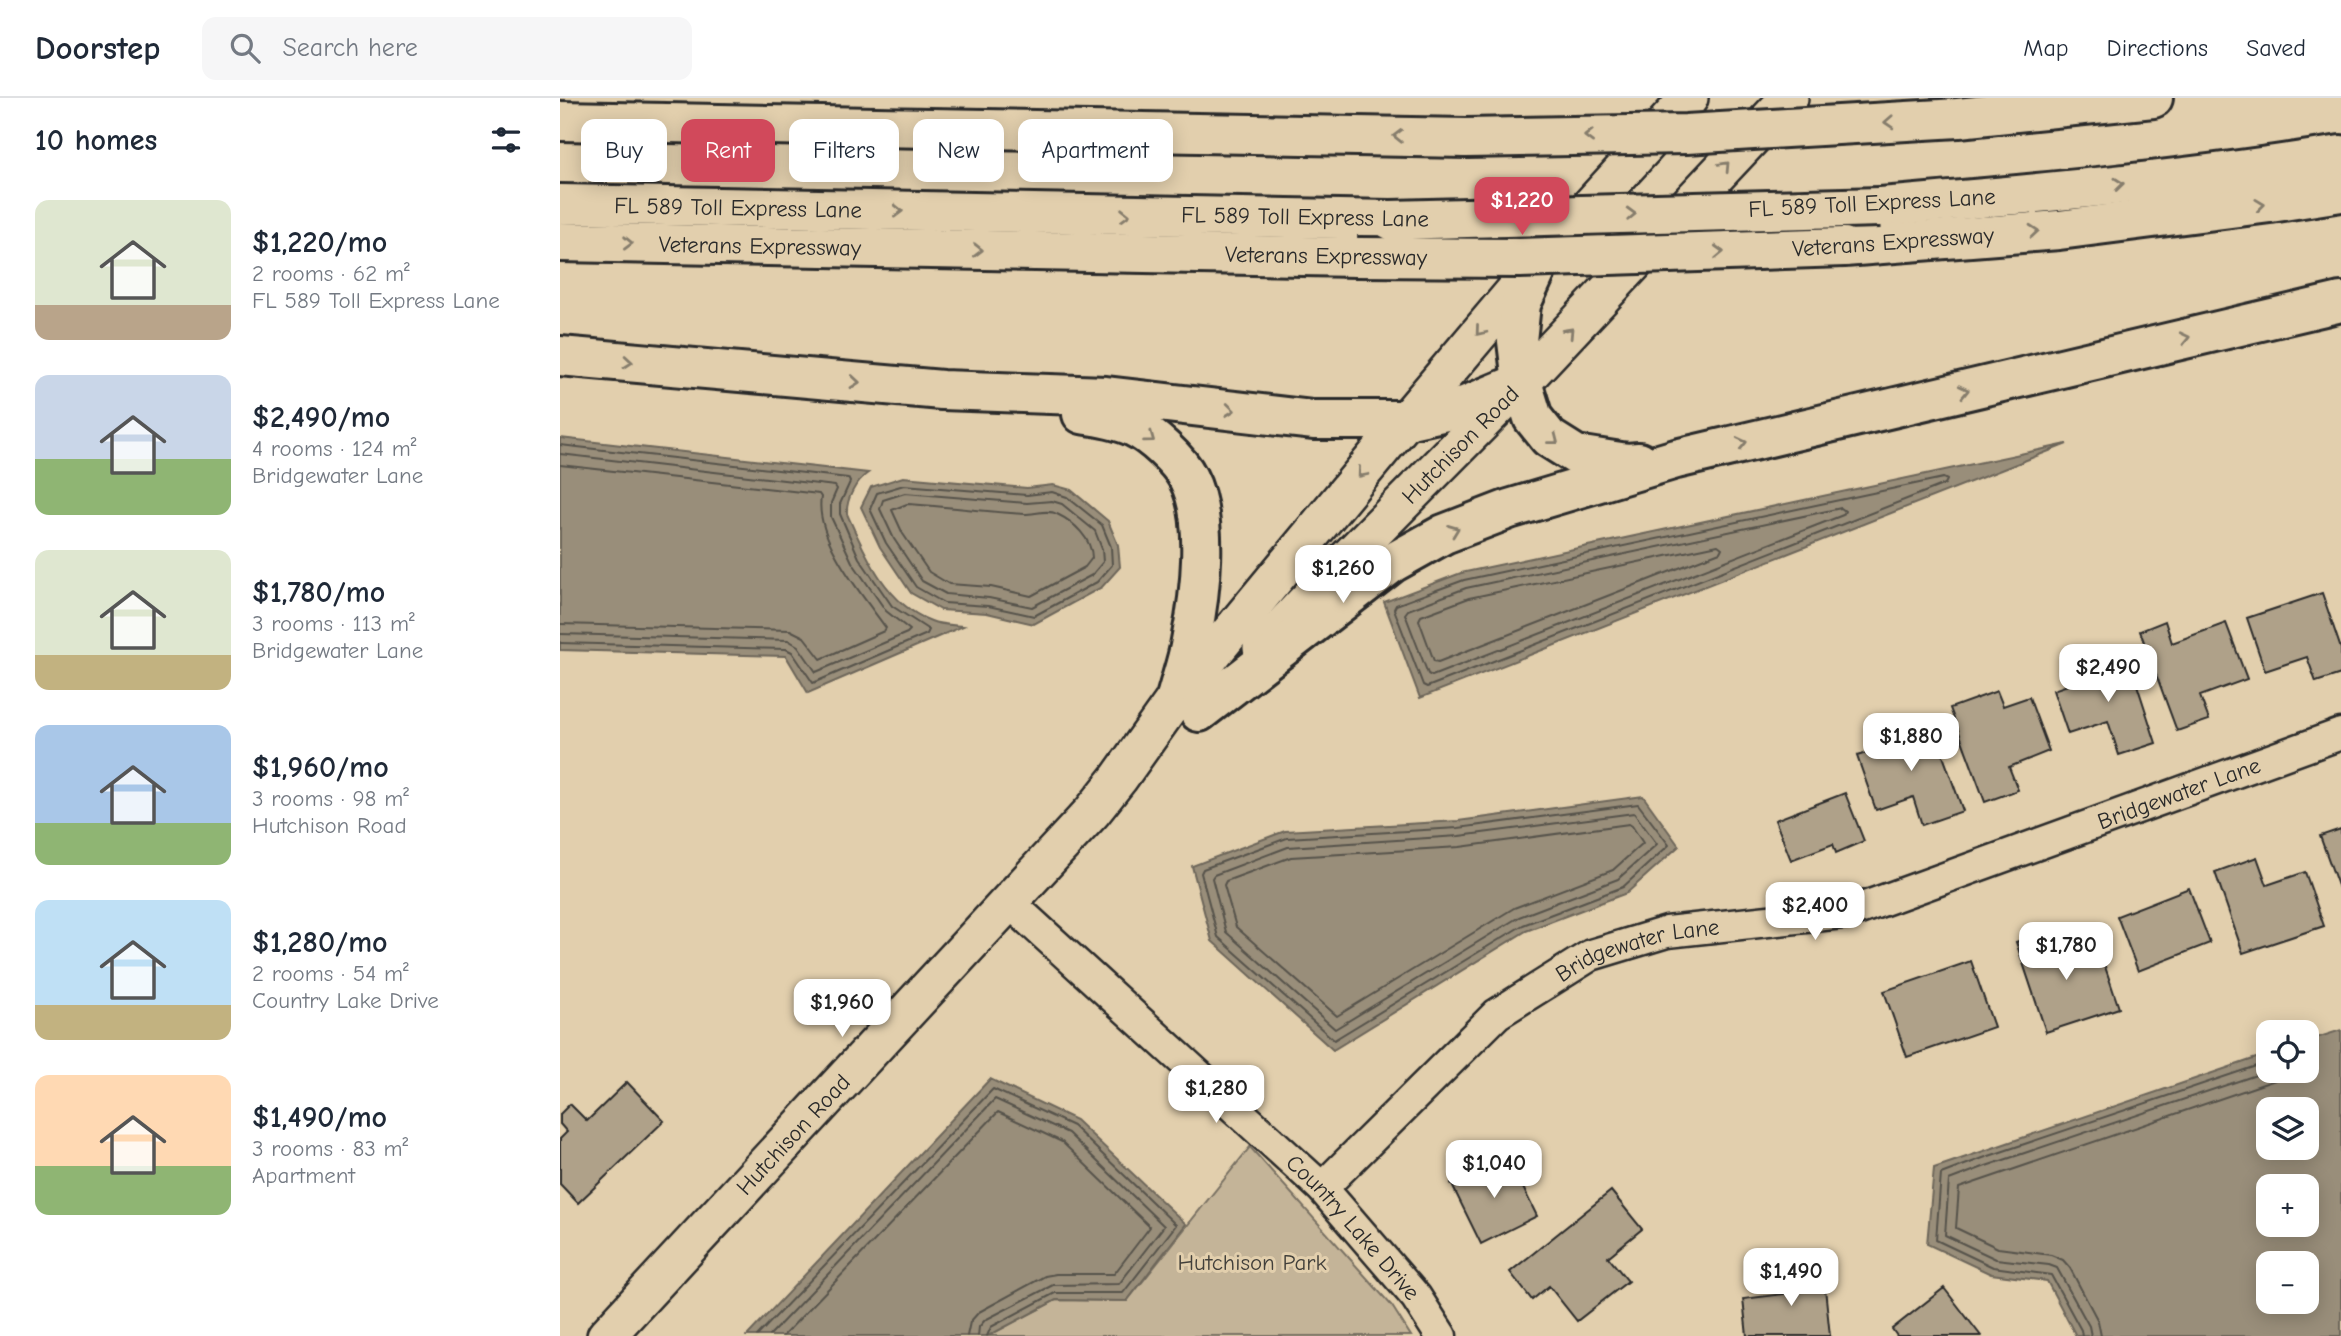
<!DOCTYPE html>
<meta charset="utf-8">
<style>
:root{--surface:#fff;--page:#f6f6f7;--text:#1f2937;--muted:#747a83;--line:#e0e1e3;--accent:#d1495b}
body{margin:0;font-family:"Comic Neue",sans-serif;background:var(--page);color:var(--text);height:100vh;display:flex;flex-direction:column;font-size:26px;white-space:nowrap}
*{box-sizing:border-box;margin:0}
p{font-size:23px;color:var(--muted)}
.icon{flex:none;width:38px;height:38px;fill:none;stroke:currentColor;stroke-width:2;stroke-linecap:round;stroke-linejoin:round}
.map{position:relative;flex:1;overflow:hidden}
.drawer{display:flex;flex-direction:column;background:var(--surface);width:560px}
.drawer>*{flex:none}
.hud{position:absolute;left:21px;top:21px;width:665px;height:63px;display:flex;gap:14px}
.tools{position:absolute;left:1696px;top:922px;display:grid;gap:14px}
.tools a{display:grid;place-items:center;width:63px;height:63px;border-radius:14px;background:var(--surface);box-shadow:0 4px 18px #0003;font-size:35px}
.price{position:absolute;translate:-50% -60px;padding:0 16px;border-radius:14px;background:#fff;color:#222;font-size:23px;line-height:46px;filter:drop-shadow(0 2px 4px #0008)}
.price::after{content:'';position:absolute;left:50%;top:42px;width:21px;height:16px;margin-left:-10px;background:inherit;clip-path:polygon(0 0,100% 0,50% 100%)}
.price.active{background:var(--accent);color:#fff}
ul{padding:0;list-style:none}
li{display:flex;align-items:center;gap:21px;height:175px;padding:0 35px}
li span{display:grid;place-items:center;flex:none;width:196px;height:140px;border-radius:14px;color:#555}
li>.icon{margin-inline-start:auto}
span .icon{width:84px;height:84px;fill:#fffc;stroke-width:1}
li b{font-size:30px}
h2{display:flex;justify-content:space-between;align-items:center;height:84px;padding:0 35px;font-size:30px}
.pill{padding:0 24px;border-radius:14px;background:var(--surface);box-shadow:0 4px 18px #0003;font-size:24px;line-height:63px}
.pill.active{background:var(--accent);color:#fff}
header{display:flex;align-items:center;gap:42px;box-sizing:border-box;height:98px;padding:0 35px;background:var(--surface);border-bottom:2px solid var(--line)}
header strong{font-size:33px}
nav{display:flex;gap:38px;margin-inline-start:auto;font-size:24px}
.search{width:490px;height:63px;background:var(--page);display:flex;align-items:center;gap:18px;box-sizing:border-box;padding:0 24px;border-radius:14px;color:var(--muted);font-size:26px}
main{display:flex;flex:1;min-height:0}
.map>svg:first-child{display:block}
.green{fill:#c4b498;stroke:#787062;stroke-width:2}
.water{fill:#998e7a;stroke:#6d665a;stroke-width:2;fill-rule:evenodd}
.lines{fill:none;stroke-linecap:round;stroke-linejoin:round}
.shore{stroke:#57534b;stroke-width:2}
.building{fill:#afa189;stroke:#2b2b2b;stroke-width:2}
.minor-casing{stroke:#2b2b2b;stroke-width:35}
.tertiary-casing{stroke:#2b2b2b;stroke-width:42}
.motorway-casing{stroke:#2b2b2b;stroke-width:44}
.minor{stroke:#e2cfad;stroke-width:30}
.tertiary{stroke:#e2cfad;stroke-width:37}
.motorway{stroke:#e2cfad;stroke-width:38}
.motorway-bridge-casing{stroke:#2b2b2b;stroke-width:44;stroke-linecap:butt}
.motorway-bridge{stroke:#e2cfad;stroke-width:38}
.oneway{stroke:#867d6c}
.labels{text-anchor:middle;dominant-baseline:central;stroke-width:6;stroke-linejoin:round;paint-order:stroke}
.street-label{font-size:23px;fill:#2b2b2b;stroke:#e2cfad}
.park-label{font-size:23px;fill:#42403b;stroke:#e2cfad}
</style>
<header>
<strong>Doorstep</strong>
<div class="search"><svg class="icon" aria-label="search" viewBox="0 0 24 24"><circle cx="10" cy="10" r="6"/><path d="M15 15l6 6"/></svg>Search here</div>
<nav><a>Map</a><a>Directions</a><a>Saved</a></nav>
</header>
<main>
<section class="drawer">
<h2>10 homes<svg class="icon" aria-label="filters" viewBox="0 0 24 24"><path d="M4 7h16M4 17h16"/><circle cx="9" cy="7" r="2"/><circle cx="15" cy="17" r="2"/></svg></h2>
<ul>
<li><span style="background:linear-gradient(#dfe7d0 75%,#b9a48a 0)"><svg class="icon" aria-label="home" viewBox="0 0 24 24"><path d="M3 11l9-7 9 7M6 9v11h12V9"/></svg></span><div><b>$1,220/mo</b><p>2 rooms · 62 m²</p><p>FL 589 Toll Express Lane</p></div></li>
<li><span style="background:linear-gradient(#c9d6e8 60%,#8fb573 0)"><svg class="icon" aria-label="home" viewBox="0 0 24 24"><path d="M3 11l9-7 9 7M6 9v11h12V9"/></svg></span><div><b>$2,490/mo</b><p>4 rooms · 124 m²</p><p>Bridgewater Lane</p></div></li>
<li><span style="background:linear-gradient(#dfe7d0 75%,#c2b280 0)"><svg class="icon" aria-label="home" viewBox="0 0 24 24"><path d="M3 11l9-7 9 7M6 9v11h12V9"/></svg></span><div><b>$1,780/mo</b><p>3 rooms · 113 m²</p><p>Bridgewater Lane</p></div></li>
<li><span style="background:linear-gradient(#a9c7e8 70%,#8fb573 0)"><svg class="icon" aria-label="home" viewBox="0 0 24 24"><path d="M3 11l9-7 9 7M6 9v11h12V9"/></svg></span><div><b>$1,960/mo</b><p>3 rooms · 98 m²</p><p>Hutchison Road</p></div></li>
<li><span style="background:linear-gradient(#bfe0f5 75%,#c2b280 0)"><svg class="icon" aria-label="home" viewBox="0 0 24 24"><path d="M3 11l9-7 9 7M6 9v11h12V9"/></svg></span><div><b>$1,280/mo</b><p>2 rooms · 54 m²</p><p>Country Lake Drive</p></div></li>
<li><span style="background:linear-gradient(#ffd9b3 65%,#8fb573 0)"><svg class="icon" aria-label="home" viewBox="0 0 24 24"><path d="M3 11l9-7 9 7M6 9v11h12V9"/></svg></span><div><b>$1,490/mo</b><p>3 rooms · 83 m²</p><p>Apartment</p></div></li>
</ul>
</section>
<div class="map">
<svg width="1781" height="1238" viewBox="0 0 1781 1238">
<rect width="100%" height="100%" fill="#e2cfad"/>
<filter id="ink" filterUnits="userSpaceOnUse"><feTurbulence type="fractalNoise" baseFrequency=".0143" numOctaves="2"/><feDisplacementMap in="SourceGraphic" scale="14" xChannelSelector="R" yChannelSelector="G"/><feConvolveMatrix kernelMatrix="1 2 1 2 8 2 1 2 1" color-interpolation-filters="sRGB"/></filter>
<g filter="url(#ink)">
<path class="green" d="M690,1049l142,159 19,30h-423l68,-36 71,1z"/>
<path class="water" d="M0,340l308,35c-12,8 -22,26 -21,41 18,40 39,90 84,107 9,4 22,4 32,5l-155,67 -22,-37 -226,-6z
M1507,346l-647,254 -36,-96 77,-29z
M343,379l124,11 26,-3 18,5 37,31 10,24 2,22 -18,20 -68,37 -47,-11 -46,-3 -30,-17 -31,-46 -19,-40 10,-20z
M1083,698l36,50 -52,47 -101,38 -193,119 -121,-109 -20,-75 93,-35 173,-10z
M1781,932v306h-265l-29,-55 -56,-7 -64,-30 7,-76 334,-114v17h38l1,-30zM1708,1012h38v38h-38zM1746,1088v39h-38v-39zM1708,1166h38v38h-38z
M430,981l86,41 110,104 -59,77 -71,-1 -68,36h-241z"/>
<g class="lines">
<path class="shore" d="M0,347l288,33 2,4 -10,22v10l19,44 33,48 37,24 -2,4 -114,49 -21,-31 -6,-3 -226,-6
M0,356l275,32 2,3 -6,14v14l21,45 34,49 24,19 -3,3 -91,39 -18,-26 -10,-6 -228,-6
M0,367l259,29 2,3c-7,42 43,100 65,131l-2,3 -63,28 -17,-22 -14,-7 -230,-6
M1383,380l4,2 -2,4 -518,203 -4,-2 -29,-76 2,-4 68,-25z
M344,387l123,10 25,-3 15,5 35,28 9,22 1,18 -15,17 -63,34 -46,-10 -44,-3 -28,-16 -30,-44 -16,-34 7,-16z
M345,395l122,10 25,-2 10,3 33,27 7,18 1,13 -11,13 -60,32 -43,-9 -43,-4 -24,-13 -28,-42 -14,-30 3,-9z
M347,406c39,2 79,8 118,10 10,0 23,-5 32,0 17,8 35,25 35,44l-7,9 -54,29 -40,-9 -42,-3 -20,-12 -26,-38 -11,-24z
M1281,410l4,3 -2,4 -411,161 -4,-2 -23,-60 3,-4 58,-22z
M1158,447l4,3 -2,4 -282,110 -4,-1 -15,-41 2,-4 48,-18z
M1078,706l31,41 -46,42 -100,38 -189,115 -116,-103 -17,-64 2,-4 84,-31 171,-10z
M1074,715l23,31 -39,35 -99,38 -184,112 -109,-97 -14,-54 2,-3 74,-28 171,-11z
M1069,726l3,2 11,17 -30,27 -99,38 -177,108 -101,-89 -12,-42 2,-4 65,-24 169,-10z
M197,1238l236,-247 80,37 103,99 -53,68h-68l-64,34 -4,9
M209,1238l226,-237 73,34 96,93 -45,58 -66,1 -68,35 -6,7 -1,9
M223,1238l215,-224 64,30 88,85 -36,47h-58l-11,2 -66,36 -9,10 -3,14
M1522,1238l-1,-6 -30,-55 -58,-8 -57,-27 5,-66 42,-16 285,-96
M1531,1238l-2,-10 -32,-58 -8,-3 -53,-6 -51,-24 4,-55 37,-14 282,-95
M1541,1238l-3,-15 -28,-53 -7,-8 -12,-5 -53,-7 -42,-20 3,-40 316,-108 13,-9"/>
</g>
<path class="building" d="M1762,495l19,56v25l-25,8 -9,-25 -42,14 -18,-53z
M1605,523l7,22 54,-20 21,56 -47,17 9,24 -32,11 -37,-100z
M1567,556l29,89 -37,12 -11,-34 -40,13 -15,-44 32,-11 -4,-10z
M1437,593l6,15 26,-9 20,54 -40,16 9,23 -33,12 -35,-94z
M1370,622l33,91 -41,14 -9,-28 -37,13 -19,-54 22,-7 -4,-10z
M1285,695l19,48 -28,12 -3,-9 -42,16 -16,-40z
M1781,731v65l-21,-58z
M1697,759l10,28 38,-13 19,54 -81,27 -28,-81z
M1629,790l21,55 -72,28 -21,-55z
M1493,832l10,31 36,-12 20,59 -73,24 -30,-90z
M1411,863l23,66 -87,30 -23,-66z
M67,984l37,39 -86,82 -18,-19v-45l7,-7 -7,-8v-10l10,-10 17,17z
M947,1057l30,61 -56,28 -30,-61z
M1051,1093l31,38 -34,28 20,24 -51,40 -28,-35 -17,14 -22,-28z
M1263,1171l7,67h-83l-4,-37 41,-5 -3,-20z
M1384,1190l37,48h-84l-5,-7z"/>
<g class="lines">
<defs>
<g id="minor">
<path id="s1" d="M449,804l313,286 94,109 25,39"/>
<path id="s2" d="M762,1090l175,-174 94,-59 76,-23 184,-20 490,-178"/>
</g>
<g id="tertiary">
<path id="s3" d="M702,550l75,-79 185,-187 267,-284"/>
<path id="s4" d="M46,1238l486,-524 27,-34 57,-80 230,-278 135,-160 148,-162"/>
</g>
<g id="motorway">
<path d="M1398,20l195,-20"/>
<path d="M0,23l906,17"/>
<path id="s5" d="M0,106l831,16"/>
<path d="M1320,109c154,-13 309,-27 461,-52"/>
<path id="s6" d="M0,144l797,15"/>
<path d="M1284,149l215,-17 211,-27 71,-11"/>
<path d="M981,162l-20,44 -4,37 5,41 11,36 16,20 27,17 51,8 12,-1"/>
<path d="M0,258l382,34 164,6 207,24h93l54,-12 62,-26"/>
<path d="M522,316c17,3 36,5 52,13 17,8 45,33 54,51 22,41 12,119 3,163 -3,19 -10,38 -15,57"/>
<path d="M639,614l193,-149 52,-29 65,-25 167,-50 665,-157"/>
</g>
</defs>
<use href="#minor" class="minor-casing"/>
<use href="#tertiary" class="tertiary-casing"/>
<use href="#motorway" class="motorway-casing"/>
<use href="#minor" class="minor"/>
<use href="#tertiary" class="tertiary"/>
<use href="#motorway" class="motorway"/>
<defs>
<path id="motorway-bridge" d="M906,40l220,-4 272,-16
M831,122l489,-13
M797,159l163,1 324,-11"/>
</defs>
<use href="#motorway-bridge" class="motorway-bridge-casing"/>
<use href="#motorway-bridge" class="motorway-bridge"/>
</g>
<defs><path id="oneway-chevron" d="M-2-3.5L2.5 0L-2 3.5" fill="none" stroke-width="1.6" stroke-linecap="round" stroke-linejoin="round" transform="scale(1.75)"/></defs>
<g class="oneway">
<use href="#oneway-chevron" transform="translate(1329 24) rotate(177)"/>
<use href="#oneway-chevron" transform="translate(838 38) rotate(-179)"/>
<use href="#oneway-chevron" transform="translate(1029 38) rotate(179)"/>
<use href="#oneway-chevron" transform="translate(1165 68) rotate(-47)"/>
<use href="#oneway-chevron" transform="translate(1559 86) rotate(-6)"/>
<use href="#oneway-chevron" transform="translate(1700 107) rotate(-7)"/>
<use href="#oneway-chevron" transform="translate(338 113) rotate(1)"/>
<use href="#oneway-chevron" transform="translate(1071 116) rotate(-2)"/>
<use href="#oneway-chevron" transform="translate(565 117) rotate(1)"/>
<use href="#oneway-chevron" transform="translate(1474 133) rotate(-5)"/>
<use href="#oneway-chevron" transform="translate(68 145) rotate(1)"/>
<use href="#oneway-chevron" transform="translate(418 152) rotate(1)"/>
<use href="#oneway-chevron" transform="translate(1159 154) rotate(-2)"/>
<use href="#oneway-chevron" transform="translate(920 233) rotate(130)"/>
<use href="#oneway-chevron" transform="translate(1009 234) rotate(-47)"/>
<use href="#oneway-chevron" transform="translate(1625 240) rotate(-13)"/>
<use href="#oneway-chevron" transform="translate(68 264) rotate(5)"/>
<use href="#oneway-chevron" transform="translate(295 284) rotate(5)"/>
<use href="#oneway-chevron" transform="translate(1404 293) rotate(-13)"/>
<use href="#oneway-chevron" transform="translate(670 312) rotate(6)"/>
<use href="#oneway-chevron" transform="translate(590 340) rotate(36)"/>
<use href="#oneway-chevron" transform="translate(994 342) rotate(38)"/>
<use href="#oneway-chevron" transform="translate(1182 345) rotate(-13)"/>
<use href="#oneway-chevron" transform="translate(802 375) rotate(130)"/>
<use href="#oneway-chevron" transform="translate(894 432) rotate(-21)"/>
</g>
</g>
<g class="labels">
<g class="street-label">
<text transform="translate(1312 105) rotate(-3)">FL 589 Toll Express Lane</text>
<text stroke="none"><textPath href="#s5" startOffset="178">FL 589 Toll Express Lane</textPath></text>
<text transform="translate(745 119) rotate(1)">FL 589 Toll Express Lane</text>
<text transform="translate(1333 144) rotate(-4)">Veterans Expressway</text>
<text stroke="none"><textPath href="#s6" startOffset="200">Veterans Expressway</textPath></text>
<text transform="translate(766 158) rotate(1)">Veterans Expressway</text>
<text stroke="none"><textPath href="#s3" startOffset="284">Hutchison Road</textPath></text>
<text stroke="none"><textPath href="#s2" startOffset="971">Bridgewater Lane</textPath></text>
<text stroke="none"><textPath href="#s2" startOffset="404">Bridgewater Lane</textPath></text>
<text stroke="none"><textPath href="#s4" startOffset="275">Hutchison Road</textPath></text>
<text stroke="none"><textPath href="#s1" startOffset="474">Country Lake Drive</textPath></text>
</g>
<g class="park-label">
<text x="692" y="1164">Hutchison Park</text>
</g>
</g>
</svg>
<div class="tools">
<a><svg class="icon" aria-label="locate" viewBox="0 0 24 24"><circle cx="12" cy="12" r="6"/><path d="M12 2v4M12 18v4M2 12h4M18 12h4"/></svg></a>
<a><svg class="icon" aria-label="layers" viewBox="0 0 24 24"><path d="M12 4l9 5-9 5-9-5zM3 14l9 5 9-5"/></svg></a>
<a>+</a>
<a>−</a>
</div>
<b class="price active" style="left:962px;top:139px">$1,220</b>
<b class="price" style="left:783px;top:507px">$1,260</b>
<b class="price" style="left:1548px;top:606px">$2,490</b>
<b class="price" style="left:1351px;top:675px">$1,880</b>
<b class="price" style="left:1255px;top:844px">$2,400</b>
<b class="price" style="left:1506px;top:884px">$1,780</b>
<b class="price" style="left:282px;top:941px">$1,960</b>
<b class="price" style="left:656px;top:1027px">$1,280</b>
<b class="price" style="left:934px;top:1102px">$1,040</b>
<b class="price" style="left:1231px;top:1210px">$1,490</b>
<div class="hud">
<a class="pill">Buy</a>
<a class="pill active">Rent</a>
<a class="pill">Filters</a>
<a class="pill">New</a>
<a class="pill">Apartment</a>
</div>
</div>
</main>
